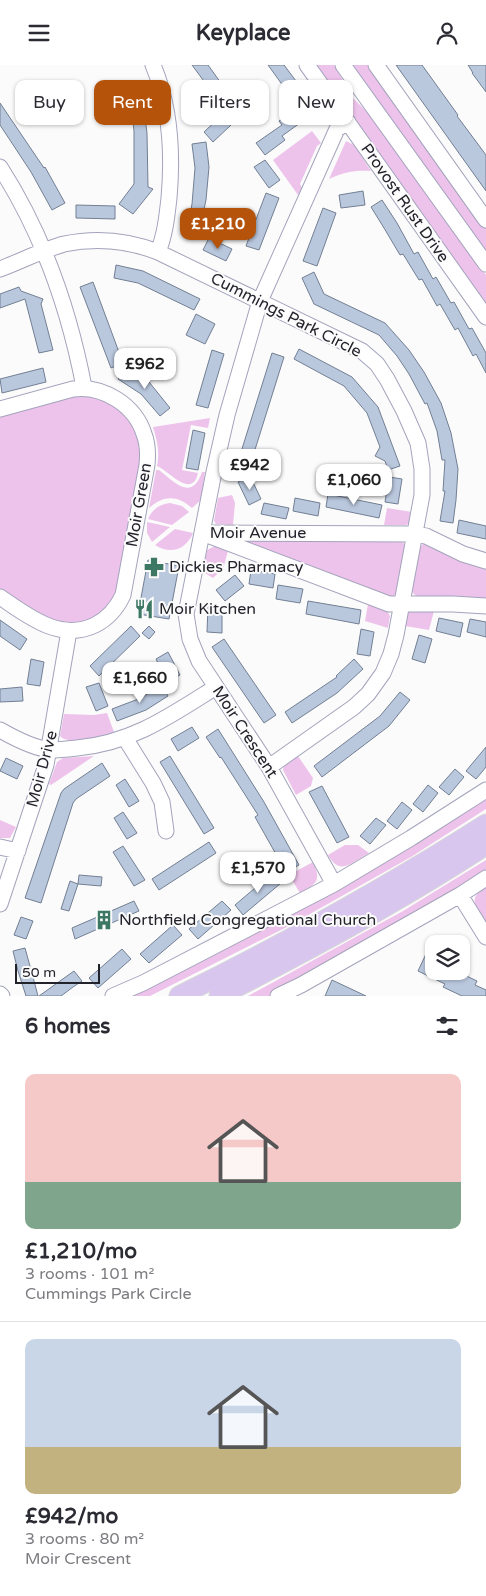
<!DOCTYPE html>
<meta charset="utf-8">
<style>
:root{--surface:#fff;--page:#f7f7f7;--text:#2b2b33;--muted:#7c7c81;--line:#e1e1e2;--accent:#b45309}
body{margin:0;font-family:"Varela Round",sans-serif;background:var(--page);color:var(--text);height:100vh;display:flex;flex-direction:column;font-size:19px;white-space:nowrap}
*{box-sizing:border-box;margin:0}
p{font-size:16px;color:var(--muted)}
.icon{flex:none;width:28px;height:28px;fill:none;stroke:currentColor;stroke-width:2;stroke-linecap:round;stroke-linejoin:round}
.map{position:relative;height:931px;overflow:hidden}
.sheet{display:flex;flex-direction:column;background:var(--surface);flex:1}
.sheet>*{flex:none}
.hud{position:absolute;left:15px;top:15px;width:456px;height:45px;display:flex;gap:10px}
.controls{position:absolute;left:425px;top:870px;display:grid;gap:10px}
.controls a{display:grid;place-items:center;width:45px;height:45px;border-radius:10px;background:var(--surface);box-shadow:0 1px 4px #0004;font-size:25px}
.scale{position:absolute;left:15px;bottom:12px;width:85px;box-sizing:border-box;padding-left:5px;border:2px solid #22222b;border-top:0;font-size:14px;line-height:18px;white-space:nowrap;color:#22222b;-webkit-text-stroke:4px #fbfbfb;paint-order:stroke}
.price{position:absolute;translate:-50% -42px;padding:0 11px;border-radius:10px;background:#fff;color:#222;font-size:16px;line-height:32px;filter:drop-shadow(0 1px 2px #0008)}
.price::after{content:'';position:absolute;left:50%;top:30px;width:15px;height:11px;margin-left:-8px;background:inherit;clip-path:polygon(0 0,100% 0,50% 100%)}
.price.current{background:var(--accent);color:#fff}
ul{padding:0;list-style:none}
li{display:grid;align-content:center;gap:10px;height:265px;padding:0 25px}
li+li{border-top:1px solid var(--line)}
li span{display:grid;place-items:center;height:155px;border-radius:10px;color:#555}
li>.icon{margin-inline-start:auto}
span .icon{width:90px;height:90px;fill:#fffc;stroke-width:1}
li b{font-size:21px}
h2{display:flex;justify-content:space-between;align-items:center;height:60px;padding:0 25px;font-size:21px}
.pill{padding:0 18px;border-radius:10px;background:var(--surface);box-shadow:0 1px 4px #0004;font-size:18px;line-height:45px}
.pill.current{background:var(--accent);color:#fff}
header{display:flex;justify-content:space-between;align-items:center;height:65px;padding:0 25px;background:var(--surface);font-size:22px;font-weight:700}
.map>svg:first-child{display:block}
.green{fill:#eec3eb}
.building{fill:#bac8de;stroke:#727f93}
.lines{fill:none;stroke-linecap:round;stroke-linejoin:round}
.minor-casing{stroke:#a3a4bc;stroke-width:17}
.major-casing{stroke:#d7d7d9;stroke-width:21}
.minor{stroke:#fff;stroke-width:15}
.major{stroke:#d9c6ee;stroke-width:19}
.labels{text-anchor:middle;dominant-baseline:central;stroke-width:4;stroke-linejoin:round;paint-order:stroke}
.street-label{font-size:16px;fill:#22222b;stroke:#fbfbfb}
.poi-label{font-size:16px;fill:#22222b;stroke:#fbfbfb;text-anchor:start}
</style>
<header><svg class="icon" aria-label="menu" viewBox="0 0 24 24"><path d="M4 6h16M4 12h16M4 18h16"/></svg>Keyplace<svg class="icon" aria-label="person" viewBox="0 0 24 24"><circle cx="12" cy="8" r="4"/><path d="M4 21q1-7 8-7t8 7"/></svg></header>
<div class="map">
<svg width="486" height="931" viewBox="0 0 486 931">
<rect width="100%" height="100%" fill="#fbfbfb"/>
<path class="green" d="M314,0h20l19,33 22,22 42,56 69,99v32z
M352,0h19l115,162v27z
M312,66l9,12 -4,3 -17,38 2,4 -4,7 -25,-35z
M346,76l8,4 17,26c-16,-1 -27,1 -42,8z
M70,329h21l24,12 12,11 10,17 2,8 1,20 -23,133 -9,14 -23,14 -29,1 -56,-32v-180z
M210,353l-2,10 -17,-3 -9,45 16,3c-6,27 -30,-3 -41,-7 3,-14 0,-26 -4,-39z
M156,405h3c15,12 33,32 43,2h3l-4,28 -9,8c-15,-13 -28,-13 -43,0z
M232,430l3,8 -2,22 -17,-1 -2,-3 4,-23z
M170,438l12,3 7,6 -17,13 -24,-6c4,-10 12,-15 22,-16z
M387,443l25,4 -2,11 -4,2h-22z
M147,457l23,5 -18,15 -5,-9z
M175,464l18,4c-7,17 -23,22 -38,12z
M249,474l153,2 4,5 -9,46 -3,4 -3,1 -143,-52 -1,-3z
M424,478l62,23v36l-69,-5 -5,-5 8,-45z
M215,481l13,5 -5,18 -10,9 -10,-6 4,-22z
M368,539l19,7 3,5 -2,12 -23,-7z
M408,546h26l-5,19 -24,-4z
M107,648l7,19c-12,4 -46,14 -54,4l4,-22 30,1z
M94,691l-43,29 -2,-1 8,-22 6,-4z
M298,691l15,22 -2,8 -15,9 -13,-25 1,-4z
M486,731v13l-75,48 -124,70 -137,69h-27z
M0,755l16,7 -6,11h-10z
M345,780h13l11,8c-17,9 -29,24 -41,2z
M486,795v13l-208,119 -8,4h-22l155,-85z
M313,797c9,19 3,22 -13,31l-11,-18z
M486,822v40l-14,-21 3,-2c-2,-9 5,-13 11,-17z"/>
<path class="building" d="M192,0h16l28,39 -10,7z
M268,0h16l21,28 -11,8z
M396,0h26l36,50 -1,1 29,39v36z
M468,0h18v27l-14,-19h1z
M143,37l4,31 1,54 5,2 -20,25 -14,-10 15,-20v-53l-3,-27z
M0,38l44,65 1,-1 20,36 -13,7 -21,-38 -31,-47z
M299,42l8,11 -25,18 3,4 -20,15 -9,-12 26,-18 -3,-4z
M222,50l9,10 -18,17 -9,-10z
M206,77l3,25 -3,33 -7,32 -12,-3 5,-25 3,-36 -3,-24z
M265,95l15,20 -11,8 -15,-21z
M363,126l2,14 -24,3 -2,-13z
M266,128l13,5 -20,52 -13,-4z
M382,135l15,23 17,31 4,-2 15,27 3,-2 15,26 3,-1 15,27 3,-1 14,25v20l-10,-19 -3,2 -15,-28 -3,2 -15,-26 -3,2 -15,-27 -3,1 -16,-26 -3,1 -16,-27 -13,-21z
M76,140l39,1v13l-39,-1z
M323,143l13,5 -19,53 -14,-5z
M209,173l23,11 -6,12 -23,-11z
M116,200l27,6 57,28 -6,11 -56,-27 -24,-5z
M314,207l10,22 61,29 24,27 15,22 17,31 10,30 7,36 -2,31 -3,23 -13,-2 5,-30h-2l2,-31h-3l-5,-29 -10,-28 -2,1 -16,-30 -12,-18 -18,-21 -65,-31 -12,-26z
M93,217l30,81 -12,5 -31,-81z
M19,222l2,4 22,8 -2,5 12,46 -14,3 -14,-54 -25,9v-14z
M196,249l19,10 -10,20 -19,-9z
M299,284l53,28 26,30 22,59 -12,4 -3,-9 -10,-5 5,-9 -13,-34 -23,-27 -50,-27z
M212,285l12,4 -16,54 -12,-3z
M272,288l12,4 -36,115 -12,-4z
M126,302l23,15 21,26 -10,8 -19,-22 -23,-15z
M43,303l3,14 -44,11 -2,-14z
M193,365l12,3 -7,37 -12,-2z
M250,411l11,23 -12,6 -11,-23z
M389,412l13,2 -4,25 -13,-2z
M328,429l54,11 -3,13 -53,-11z
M295,433l25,5 -2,13 -25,-5z
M264,438l25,5 -3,11 -25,-5z
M459,455l27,6v13l-29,-6z
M148,495l31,6 -10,53 -31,-5z
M251,505l24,4 -2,14 -24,-4z
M235,510l9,11 -19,15 -9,-11z
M278,520l25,4 -3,14 -24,-4z
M308,536l53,9 -2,14 -53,-10z
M208,542h14v26l-15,-1z
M439,553l24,5 -3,14 -24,-6z
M470,554l16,3v15l-19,-5z
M0,555l27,19 -7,11 -20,-14z
M131,561l9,10 -41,40 -9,-10z
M149,561l6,6 -6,7 -7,-6z
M361,564l13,3 -4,24 -13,-2z
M419,570l13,4 -7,24 -13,-4z
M224,574l52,76 -12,8 -52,-76z
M168,587l12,23 -13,7 -11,-23z
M31,594l13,3 -4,24 -13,-2z
M354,594l9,10 -26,24 -45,30 -7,-11 52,-35 -1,-1z
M99,618l9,23 -12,5 -10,-24z
M161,620l7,11 -22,14 -29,11 -5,-12 29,-11z
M22,622l1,14 -23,1v-13z
M400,627l10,8 -21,26 -67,51 -8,-11 66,-50z
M192,662l7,11 -21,13 -7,-12z
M218,664l46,73 35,63 -13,7 -31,-55 3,-2 -37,-58 -1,1 -14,-21z
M486,682v20l-10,12 -10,-8z
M170,691l44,72 -10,6 -44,-72z
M6,693l17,8 -6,13 -17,-8z
M102,698l8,13 -34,23 -3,4 -32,100 -16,-5 36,-105 3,-4z
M455,704l9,8 -15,18 -10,-8z
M125,714l14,22 -10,6 -13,-22z
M428,720l10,8 -15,19 -10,-8z
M322,721l27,51 -12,6 -28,-51z
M402,737l10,8 -15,19 -10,-8z
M123,747l14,21 -10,6 -13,-21z
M376,753l10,7 -16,19 -10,-8z
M209,777l7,11 -57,37 -7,-11z
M123,781l22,34 -11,6 -21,-34z
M79,810l23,2 -1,9 -23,-2z
M268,812h8l5,6 -38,32 -8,-10z
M70,816l8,3 -9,27 -8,-2z
M134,836l5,10 -64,28 -3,-11z
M222,836l9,9 -33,29 -9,-10z
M21,852l12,4 -7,18 -12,-4z
M173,860l9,10 -33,28 -9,-9z
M25,883l8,29 5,19h-12l-8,-25 -5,-20z
M122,884l9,10 -33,29 -9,-10z
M426,889l8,3v14h22l21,10 -2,4 11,5v6h-24l-19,-9 2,-3 -27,-13z
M74,906l8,10 -9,6 -12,9h-22z
M332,915l34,16h-41z"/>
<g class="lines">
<defs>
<path id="minor" d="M153,0c18,43 20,88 16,133 -2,18 -4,37 -11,54
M307,0l179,252
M343,0l143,199
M376,0l110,155
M0,102c43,67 69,142 84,220
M0,204c21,-8 43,-19 64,-25 33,-7 63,-4 94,8l204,99 15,13 10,15 17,32 14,32 4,26v26l-26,140 -5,19 -8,19 -15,21 -14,13 -85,60
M0,344l73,-20c30,-4 62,16 71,45 4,10 4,21 3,31l-24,130c-6,13 -14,23 -28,30 -35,17 -67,-9 -95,-28
M202,468l187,71h64l33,2
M213,468l202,1 11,2 37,18 23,7
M0,665c14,8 33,18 50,20 9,0 18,-1 27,-2 55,-5 93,-32 139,-61
M125,673l28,45 9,19 4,29
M0,782l18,4
M334,819l-65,-117 -70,-106 -9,-22 -4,-25 28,-142 13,-57 33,-114 77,-172 11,-7
M460,830l26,42
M0,839l46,-139 23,-134
M0,929l2,2
M113,931l30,-13 191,-99 77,-46 75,-48
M278,931l23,-11 159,-90 26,-17"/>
<path id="major" d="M179,931c105,-52 208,-109 307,-172
M219,931c91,-46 182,-95 267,-151"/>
</defs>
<use href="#minor" class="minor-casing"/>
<use href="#major" class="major-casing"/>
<use href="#minor" class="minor"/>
<use href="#major" class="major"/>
</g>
<defs>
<symbol id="pharmacy-bare" viewBox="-9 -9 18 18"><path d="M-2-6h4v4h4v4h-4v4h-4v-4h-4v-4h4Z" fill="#3c7864" stroke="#fbfbfb" stroke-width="2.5" paint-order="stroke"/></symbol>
<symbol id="restaurant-bare" viewBox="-9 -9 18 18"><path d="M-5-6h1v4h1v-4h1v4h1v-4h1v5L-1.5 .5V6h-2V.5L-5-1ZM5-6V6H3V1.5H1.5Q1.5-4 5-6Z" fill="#3c7864" stroke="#fbfbfb" stroke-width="2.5" paint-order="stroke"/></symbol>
<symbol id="building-bare" viewBox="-9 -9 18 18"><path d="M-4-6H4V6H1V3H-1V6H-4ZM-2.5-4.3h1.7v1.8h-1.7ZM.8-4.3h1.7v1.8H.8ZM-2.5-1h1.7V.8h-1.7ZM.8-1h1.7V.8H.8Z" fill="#3c7864" stroke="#fbfbfb" stroke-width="2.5" paint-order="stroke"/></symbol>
</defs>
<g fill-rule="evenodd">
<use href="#pharmacy-bare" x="140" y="488" width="28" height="28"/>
<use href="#restaurant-bare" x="130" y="530" width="28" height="28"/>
<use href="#building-bare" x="90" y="841" width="28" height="28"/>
</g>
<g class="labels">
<g class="street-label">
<text transform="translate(405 138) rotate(55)">Provost Rust Drive</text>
<text transform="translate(286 250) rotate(27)">Cummings Park Circle</text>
<text transform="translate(139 440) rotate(-80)">Moir Green</text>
<text x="258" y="468">Moir Avenue</text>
<text transform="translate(245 667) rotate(57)">Moir Crescent</text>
<text transform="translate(42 704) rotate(-75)">Moir Drive</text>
</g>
<g class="poi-label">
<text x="169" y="502">Dickies Pharmacy</text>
<text x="159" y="544">Moir Kitchen</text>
<text x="119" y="855">Northfield Congregational Church</text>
</g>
</g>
</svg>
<div class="controls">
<a><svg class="icon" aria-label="layers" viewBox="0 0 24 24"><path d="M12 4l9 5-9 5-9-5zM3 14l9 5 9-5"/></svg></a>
</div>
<div class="scale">50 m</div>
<b class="price current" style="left:218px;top:185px">£1,210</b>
<b class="price" style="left:145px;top:325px">£962</b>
<b class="price" style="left:250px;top:426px">£942</b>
<b class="price" style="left:354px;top:441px">£1,060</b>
<b class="price" style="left:140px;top:639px">£1,660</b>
<b class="price" style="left:258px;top:829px">£1,570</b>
<div class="hud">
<a class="pill">Buy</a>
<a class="pill current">Rent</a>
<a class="pill">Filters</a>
<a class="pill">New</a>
</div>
</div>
<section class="sheet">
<h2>6 homes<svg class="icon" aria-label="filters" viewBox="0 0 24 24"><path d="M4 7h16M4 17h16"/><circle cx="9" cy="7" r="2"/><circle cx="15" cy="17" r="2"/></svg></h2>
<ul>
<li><span style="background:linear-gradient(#f6c9c9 70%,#7fa58c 0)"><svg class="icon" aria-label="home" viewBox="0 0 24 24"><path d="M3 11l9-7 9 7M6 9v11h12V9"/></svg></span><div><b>£1,210/mo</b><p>3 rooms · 101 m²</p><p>Cummings Park Circle</p></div></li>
<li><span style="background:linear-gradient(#c9d6e8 70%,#c2b280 0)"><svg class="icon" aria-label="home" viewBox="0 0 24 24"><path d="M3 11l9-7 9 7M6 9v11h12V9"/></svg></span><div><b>£942/mo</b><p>3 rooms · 80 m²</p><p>Moir Crescent</p></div></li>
</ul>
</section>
